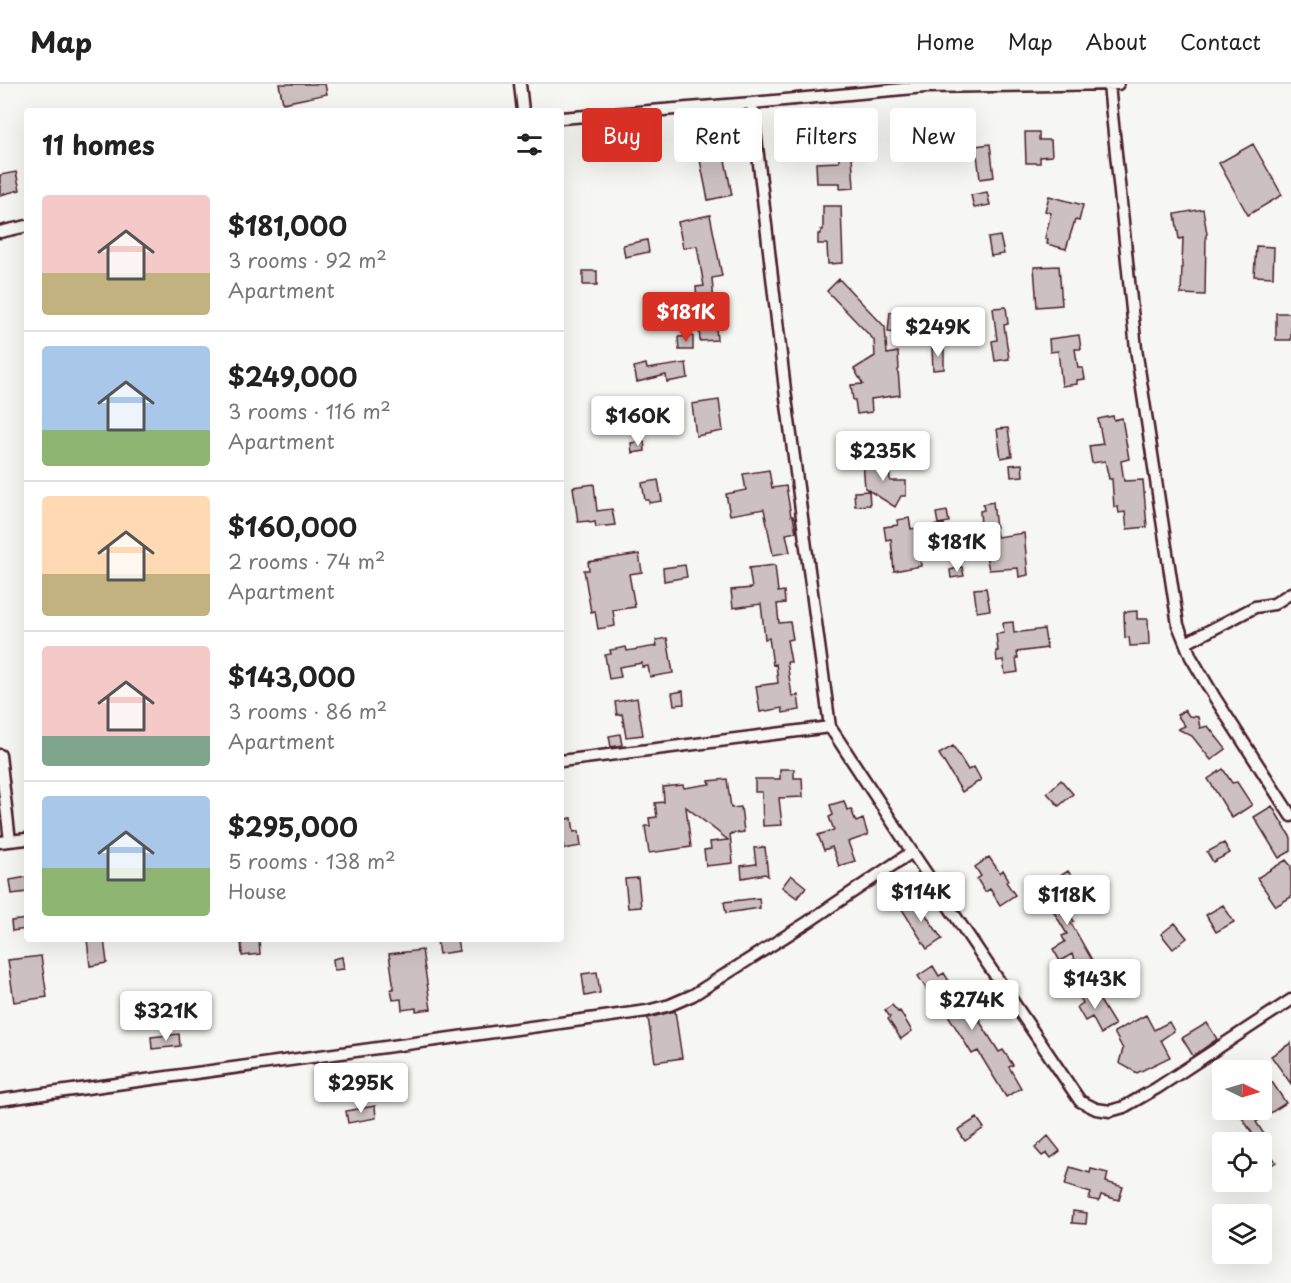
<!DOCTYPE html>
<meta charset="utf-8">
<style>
:root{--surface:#fff;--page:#f6f6f6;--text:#222;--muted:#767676;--line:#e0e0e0;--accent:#d93025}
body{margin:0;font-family:"Playpen Sans",sans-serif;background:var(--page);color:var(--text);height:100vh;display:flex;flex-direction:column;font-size:22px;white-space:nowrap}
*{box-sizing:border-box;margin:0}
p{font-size:20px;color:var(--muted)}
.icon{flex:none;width:33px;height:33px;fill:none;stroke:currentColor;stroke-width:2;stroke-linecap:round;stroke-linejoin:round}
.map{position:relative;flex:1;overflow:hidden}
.side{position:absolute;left:24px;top:24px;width:540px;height:834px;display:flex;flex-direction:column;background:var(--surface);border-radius:6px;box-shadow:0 6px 24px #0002}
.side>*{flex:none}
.top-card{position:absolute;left:582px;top:24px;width:570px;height:54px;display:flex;gap:12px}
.needle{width:39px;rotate:95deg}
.controls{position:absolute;left:1212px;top:976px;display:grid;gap:12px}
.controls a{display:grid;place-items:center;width:60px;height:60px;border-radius:6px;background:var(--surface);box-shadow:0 6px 24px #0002;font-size:30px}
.price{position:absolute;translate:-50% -51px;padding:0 14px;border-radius:6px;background:#fff;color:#222;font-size:20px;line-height:39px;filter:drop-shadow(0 2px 3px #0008)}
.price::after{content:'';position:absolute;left:50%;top:36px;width:18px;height:14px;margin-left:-9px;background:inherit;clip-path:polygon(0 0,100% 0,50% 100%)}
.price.selected{background:var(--accent);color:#fff}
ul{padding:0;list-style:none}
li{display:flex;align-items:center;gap:18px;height:150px;padding:0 18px}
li+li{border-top:2px solid var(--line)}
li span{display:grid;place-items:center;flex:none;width:168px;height:120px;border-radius:6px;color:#555}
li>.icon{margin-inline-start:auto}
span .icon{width:72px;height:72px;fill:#fffc;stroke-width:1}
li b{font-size:26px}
h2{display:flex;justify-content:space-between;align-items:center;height:72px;padding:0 18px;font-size:26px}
.chip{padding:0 21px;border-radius:6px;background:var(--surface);box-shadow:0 6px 24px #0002;font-size:21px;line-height:54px}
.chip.selected{background:var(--accent);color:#fff}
header{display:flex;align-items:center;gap:36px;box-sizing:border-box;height:84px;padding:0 30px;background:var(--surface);border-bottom:2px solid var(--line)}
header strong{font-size:28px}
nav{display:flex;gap:33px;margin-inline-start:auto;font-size:21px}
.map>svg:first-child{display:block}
.building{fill:#ccc1c0;stroke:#4a1f2b;stroke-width:1.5}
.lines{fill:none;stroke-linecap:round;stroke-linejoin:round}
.street-casing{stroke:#4a1f2b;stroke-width:15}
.street{stroke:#f6f6f2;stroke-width:10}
</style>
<header>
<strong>Map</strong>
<nav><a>Home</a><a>Map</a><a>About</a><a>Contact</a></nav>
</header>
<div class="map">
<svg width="1291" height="1199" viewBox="0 0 1291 1199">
<rect width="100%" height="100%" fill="#f6f6f2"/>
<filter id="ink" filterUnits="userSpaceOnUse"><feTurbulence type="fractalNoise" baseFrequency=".0167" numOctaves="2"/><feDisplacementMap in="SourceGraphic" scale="12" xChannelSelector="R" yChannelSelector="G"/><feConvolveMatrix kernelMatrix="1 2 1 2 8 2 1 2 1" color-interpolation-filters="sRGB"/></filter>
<g filter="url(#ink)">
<path class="building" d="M279,0h46l2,10 -44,9z
M1025,48h14v8h12l1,16 -12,1v6h-14z
M838,56h13l3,48 -14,1v-6h-23l-1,-20 23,-1z
M990,60l4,33 -14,2 -4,-33z
M1253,60l29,51 -34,20 -29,-52z
M724,71l8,40 -24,5 -8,-40z
M16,88l4,18 -20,5v-20z
M987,108l3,13 -16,3 -3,-13z
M1049,112l34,9 -4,16 -4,-1 -9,29 -19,-5 1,-5 -3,-1 6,-25 -6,-2z
M823,122h18l2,57 -15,1 -1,-20h-9v-10h3v-4h2z
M1203,125l4,25 -1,1 -1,60 -24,-1 2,-56 -4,1 -4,-25z
M710,131l12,61 -10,2 5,62 -17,1 -4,-54 8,-1 -7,-40 -14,2 -5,-26z
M1000,152l4,18 -13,2 -3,-18z
M647,156l2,12 -24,5 -2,-12z
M1256,162l18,1 -1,30 -19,-1z
M1059,182l3,39 -25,2 -3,-40z
M583,187h14v14h-14z
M839,195l46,48 2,27 11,-2 1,17 -1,1 2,25 -29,4 1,13 -15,2 -2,-14h-2l-2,-15 12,-1 -9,-15 21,-13 -1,-16 -47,-49z
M1006,223l2,17 -4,1 5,34 -14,2 -3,-20 5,-1 -4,-32z
M890,228l13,2 -3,20 -12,-2z
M1276,229h15v27h-15z
M1079,251l2,14h-6l3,19h5l2,11 -8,1v4l-15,2 -4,-35 -8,1 -1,-13z
M693,252v14h-14l-1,-13z
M944,263v22l-11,1 -1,-22z
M686,279l2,15 -21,4 -1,-7 -29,7 -3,-15 12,-3 1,5z
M719,316l4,31 -27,5 -4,-32z
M1113,332l1,4 8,-2 7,41 -8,2 3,20 19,-1 4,47 -20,2 -2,-17 -6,1 -1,-6h-4l-2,-28h-3l-4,-18 -13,2 -3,-17 14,-2 -5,-25z
M1008,344l4,28 -11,2 -4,-29z
M644,357l1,10 -13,2 -1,-10z
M889,376l1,21h16v15h-5l-6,11 -30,-19 -2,-26z
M1022,380l1,12 -12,1 -1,-12z
M769,386l3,18 14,-2 5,30h2l3,16 -10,2 4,18 -17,3 -9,-46 -34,6 -4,-21 20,-4 -3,-16z
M658,396l4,21 -13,2v-3h-4l-3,-17z
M594,400l3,27 15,-2 3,16 -19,2 -1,-5 -5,1 -1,-2 -11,1 -5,-35z
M869,407l1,14 -15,1 -1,-14z
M993,418l4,35 27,-4 4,42 -9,2 -1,-9 -29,2 -3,-15h-3l-3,-44 4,-1 -1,-6z
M947,427l2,11 -11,2 -2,-11z
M909,434l2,11 33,-5 3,22 -28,5 2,15 -27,5 -3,-32 -5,1 -2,-13 14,-2 -1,-5z
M639,470l3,18 -13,2 6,33 -22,3 2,16 -17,3 -3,-18 -4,1 -7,-42h5l-1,-8z
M685,481l2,12 -23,4 -1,-13z
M775,481l3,27 6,-1 1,12 -8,1 2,19 11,-1 3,17 -6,1 4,22h-4l5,34 6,-1 2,15 -17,3 -1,-5 -22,4 -4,-26 22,-3 -2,-19 -3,1 -4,-27 -4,1 -4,-35 -28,4 -2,-18 21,-2 -3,-20z
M962,483l2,9 -13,2 -1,-8z
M986,504l4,22 -13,2 -3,-23z
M1137,527v8h11l1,26 -19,1 -1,-9 -4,1 -1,-26z
M1013,538l1,11 30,-4 3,19 -30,4 1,6h-2l2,14 -13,2 -2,-14 -6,1 -1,-10h2l-2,-17 8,-1 -1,-10z
M667,554l6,35 -23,4 -2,-11 -6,1v-4l-23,4 2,10 -12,2 -4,-24 6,-1 -1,-4 16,-3 1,4 30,-5 -1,-6z
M683,607l1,13 -10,1 -2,-12z
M637,614l6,37 -17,2 -4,-23 -5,1 -2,-13z
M1185,626l4,6 9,1 2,11 8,-2 18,23 -15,11 -19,-24 -14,-7 7,-3 -8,-11z
M620,650l2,11 -11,2 -2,-11z
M953,662l15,24 6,-3 7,13 -19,12 -23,-38z
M780,685h14v9h8l1,19 -24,1 3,27 -19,1 -1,-34h-7v-13h25z
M1223,685l9,14 5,-1 15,23 -20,13 -24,-39z
M727,695l4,29 10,-1 3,25 -14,2 3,29 -27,3 -2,-16 7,-1 -1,-7 18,-2 -42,-33 5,40 -42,6 -4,-27h5l-1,-8 8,-1 -2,-14 9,-1 -1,-15 20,-2 1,3 26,-4 -1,-3z
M1061,696l12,14 -14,12 -12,-13z
M844,717l3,9 4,-1 5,13 7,-3 5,16 -20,7 7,19 -16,5 -7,-19 -8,3 -6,-15 16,-5 -5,-13 4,-2 -3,-10z
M1272,722l19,32v13l-12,7 -25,-41z
M572,734l2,14 5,-1 2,15 -17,3 -3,-16v-13z
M1224,759l6,10 -17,9 -6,-10z
M765,763l3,29 -3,-2 -23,4 -1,-12 15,-2 -2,-16z
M989,773l11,16 3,-3 6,10 -3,2 9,13 -15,10 -10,-16 -5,3 -8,-13 4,-3 -6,-9z
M1286,776l5,6v31l-15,9 -19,-28z
M1068,787l7,10 -18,12 17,28 -3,2 26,46 -13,7 -12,-22 -12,7 -7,-12 12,-7 -3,-6 5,-2 -27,-45z
M791,791l15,12 -9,11 -15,-11z
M27,793v15l-15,2 -2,-14z
M638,794l3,29 -13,1 -3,-29z
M914,813l28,42 -15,10 -27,-43z
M759,814l1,10 -34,5 -2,-11z
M1223,821l11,17 -18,10 -10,-17z
M27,835v10l-15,2 -1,-10z
M1175,839l12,15 -14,11 -12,-15z
M87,855h17l3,24 -17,3z
M241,855h18l1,15 -18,2z
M451,855h6l2,12 -20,3 -2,-13z
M422,866l9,59 -15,2v-3l-14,2 -1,-11 -8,1 -2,-11h3l-5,-35z
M41,872l6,41 -33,5 -6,-42z
M342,873l2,12 -10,1 -1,-11z
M933,882l6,10 5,-3 8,13 -5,3 16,26 11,-6 7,12 -1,1 19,30 4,-2 10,15 -4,2 12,21 -15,9 -28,-46 -6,3 -32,-52 -4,2 -18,-28z
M597,888l3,21 -15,3 -3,-22z
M1091,902l24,39 -14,9 -9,-17 -7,4 -8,-14 6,-4 -5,-9z
M892,921l6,7 2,-1 12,20 -11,8 -13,-20 2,-2 -5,-7z
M675,927l7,47 -27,4 -7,-44z
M1146,931l8,15 15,-8 5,9 -13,9 9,17 -33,16 -18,-10 4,-14 -9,-17z
M1207,939l10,16 -24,17 -11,-18z
M179,950l1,12 -28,3 -1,-12z
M1291,959v41l-20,-28z
M1272,998l14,21 -30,19 11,17 -5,3 14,20 -9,6 -5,-9v-17l-20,1 12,-7 -17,-26h25v-22z
M375,1022l1,12 -28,5 -2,-12z
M977,1034l7,10 -19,13 -7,-11z
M1048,1052l12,15 -9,7 -4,-5 -5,3 -7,-8z
M1070,1083l20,6 1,-4 17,4 -2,9 17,5 -4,13 -18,-5 -2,6 -10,-2 2,-6 -26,-8z
M1073,1127l14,2 -1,11 -14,-1z"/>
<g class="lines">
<defs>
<path id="street" d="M520,0l3,27
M1109,1l27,264 42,276 13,32 24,41 76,118
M752,19l33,287 45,337 82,125 168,249 16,8 14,2 14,-4 33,-19 134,-88
M561,34l191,-15 173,-16 193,-3
M0,148l27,-6
M1186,559l69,-36 19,-3 17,-11
M0,671l10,86
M561,677l269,-34
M0,758l27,-3
M0,1016l647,-89 23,-6 23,-10 115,-73 104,-70"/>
</defs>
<use href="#street" class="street-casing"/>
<use href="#street" class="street"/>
</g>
</g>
</svg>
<div class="controls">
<a><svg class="needle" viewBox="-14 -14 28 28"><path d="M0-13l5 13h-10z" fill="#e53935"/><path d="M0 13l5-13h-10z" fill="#767676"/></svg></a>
<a><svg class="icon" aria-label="locate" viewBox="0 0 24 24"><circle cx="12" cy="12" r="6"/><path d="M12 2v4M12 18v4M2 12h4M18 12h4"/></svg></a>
<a><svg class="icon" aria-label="layers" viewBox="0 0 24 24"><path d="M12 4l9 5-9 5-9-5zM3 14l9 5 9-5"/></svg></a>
</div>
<b class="price selected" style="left:686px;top:259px">$181K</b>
<b class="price" style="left:938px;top:274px">$249K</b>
<b class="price" style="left:638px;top:363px">$160K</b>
<b class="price" style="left:883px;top:398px">$235K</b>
<b class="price" style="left:957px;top:489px">$181K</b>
<b class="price" style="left:921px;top:839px">$114K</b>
<b class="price" style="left:1067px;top:842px">$118K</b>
<b class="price" style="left:1095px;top:926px">$143K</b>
<b class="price" style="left:972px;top:947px">$274K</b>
<b class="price" style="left:166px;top:958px">$321K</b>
<b class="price" style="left:361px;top:1030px">$295K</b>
<div class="top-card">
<a class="chip selected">Buy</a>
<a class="chip">Rent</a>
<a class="chip">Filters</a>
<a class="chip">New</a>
</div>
<section class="side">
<h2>11 homes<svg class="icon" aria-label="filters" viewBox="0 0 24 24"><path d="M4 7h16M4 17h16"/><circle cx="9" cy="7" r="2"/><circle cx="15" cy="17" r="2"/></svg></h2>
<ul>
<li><span style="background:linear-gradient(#f6c9c9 65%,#c2b280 0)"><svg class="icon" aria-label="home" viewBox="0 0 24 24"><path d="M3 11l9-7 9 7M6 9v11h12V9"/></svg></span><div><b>$181,000</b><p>3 rooms · 92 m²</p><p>Apartment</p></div></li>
<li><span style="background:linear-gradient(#a9c7e8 70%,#8fb573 0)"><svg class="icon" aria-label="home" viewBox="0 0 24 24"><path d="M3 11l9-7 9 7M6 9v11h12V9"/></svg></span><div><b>$249,000</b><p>3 rooms · 116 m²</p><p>Apartment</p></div></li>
<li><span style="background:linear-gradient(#ffd9b3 65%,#c2b280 0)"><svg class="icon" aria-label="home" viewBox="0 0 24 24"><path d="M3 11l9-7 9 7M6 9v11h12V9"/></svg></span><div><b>$160,000</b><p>2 rooms · 74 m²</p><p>Apartment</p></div></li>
<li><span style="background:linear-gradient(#f6c9c9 75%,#7fa58c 0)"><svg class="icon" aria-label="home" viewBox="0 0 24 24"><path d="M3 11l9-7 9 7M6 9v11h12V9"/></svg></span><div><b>$143,000</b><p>3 rooms · 86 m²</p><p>Apartment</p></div></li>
<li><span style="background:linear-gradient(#a9c7e8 60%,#8fb573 0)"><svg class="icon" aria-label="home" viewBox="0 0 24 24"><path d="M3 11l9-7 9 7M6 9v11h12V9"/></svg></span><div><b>$295,000</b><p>5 rooms · 138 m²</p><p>House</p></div></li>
</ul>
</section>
</div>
